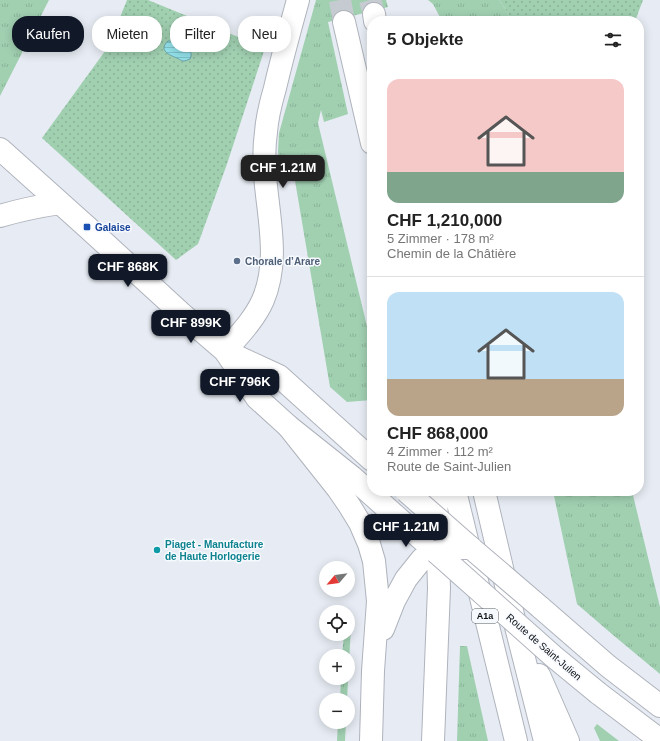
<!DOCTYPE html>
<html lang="de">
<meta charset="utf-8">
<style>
:root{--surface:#fff;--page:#f6f6f6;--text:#222;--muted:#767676;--line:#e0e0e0;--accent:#111827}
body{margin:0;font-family:Helvetica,sans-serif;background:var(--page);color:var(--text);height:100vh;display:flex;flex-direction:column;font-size:15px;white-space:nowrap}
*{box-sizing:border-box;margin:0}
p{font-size:13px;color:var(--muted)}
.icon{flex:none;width:22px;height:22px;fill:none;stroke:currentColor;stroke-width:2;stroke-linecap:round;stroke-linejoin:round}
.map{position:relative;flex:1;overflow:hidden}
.panel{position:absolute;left:367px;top:16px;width:277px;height:480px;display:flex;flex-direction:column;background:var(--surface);border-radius:16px;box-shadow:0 2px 10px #0003}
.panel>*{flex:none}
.hud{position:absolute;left:12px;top:16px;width:295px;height:36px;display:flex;gap:8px}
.needle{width:26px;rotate:241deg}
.fabs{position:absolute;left:319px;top:561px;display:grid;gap:8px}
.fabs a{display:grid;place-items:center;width:36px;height:36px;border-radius:50%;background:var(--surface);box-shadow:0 2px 10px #0003;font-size:20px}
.price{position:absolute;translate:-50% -34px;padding:0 9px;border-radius:8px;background:var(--accent);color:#fff;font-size:13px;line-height:26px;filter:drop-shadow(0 1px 2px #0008)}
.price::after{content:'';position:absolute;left:50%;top:24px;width:12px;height:9px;margin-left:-6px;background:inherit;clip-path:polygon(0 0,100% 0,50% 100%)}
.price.active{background:#222;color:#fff}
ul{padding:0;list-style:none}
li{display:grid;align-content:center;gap:8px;height:212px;padding:0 20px}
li+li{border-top:1px solid var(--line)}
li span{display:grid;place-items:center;height:124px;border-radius:12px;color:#555}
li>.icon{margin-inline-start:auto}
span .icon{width:72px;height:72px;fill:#fffc;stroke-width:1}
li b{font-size:17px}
h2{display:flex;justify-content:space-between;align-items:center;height:48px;padding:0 20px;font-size:17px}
.tag{padding:0 14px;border-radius:16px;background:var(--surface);box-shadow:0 2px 10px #0003;font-size:14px;line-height:36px}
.tag.active{background:var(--accent);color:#fff}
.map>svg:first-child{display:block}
.grass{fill:url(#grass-tufts)}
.park{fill:url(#park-dots)}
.water{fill:url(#water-rules);stroke:#6ba3aa}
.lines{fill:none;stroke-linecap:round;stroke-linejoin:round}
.highway-tunnel{stroke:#c6cbd2;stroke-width:22;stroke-dasharray:22 11;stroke-linecap:butt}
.secondary-casing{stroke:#afb3bc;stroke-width:24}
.primary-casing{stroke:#afb3bc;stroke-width:24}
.highway-casing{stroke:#afb3bc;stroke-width:24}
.secondary{stroke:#fff;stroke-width:22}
.primary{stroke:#fff;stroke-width:22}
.highway{stroke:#fff;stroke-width:22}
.secondary-bridge-casing{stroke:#afb3bc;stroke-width:24;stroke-linecap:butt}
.primary-bridge-casing{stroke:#afb3bc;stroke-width:24;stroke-linecap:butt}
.highway-bridge-casing{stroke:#afb3bc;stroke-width:24;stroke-linecap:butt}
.secondary-bridge{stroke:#fff;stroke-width:22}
.primary-bridge{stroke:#fff;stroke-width:22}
.highway-bridge{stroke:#fff;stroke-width:22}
.transit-dot{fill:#1a4fb4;stroke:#f6f9fe;stroke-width:1.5}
.service-dot{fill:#5c6f8a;stroke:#f6f9fe;stroke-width:1.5}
.culture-dot{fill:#0f9aa8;stroke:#f6f9fe;stroke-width:1.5}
.labels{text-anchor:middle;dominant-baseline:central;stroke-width:3;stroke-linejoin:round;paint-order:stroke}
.shield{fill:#f6f9fe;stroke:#545659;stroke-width:1}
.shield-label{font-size:9px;font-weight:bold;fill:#0e1012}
.transit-label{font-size:10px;font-weight:bold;fill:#164399;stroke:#f6f9fe;text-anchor:start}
.service-label{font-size:10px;font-weight:bold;fill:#4e5e75;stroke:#f6f9fe;text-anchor:start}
.culture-label{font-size:10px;font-weight:bold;fill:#0d838f;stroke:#f6f9fe;text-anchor:start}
.street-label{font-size:10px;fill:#0e1012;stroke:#f6f9fe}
</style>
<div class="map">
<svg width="660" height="741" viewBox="0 0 660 741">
<defs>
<pattern id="grass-tufts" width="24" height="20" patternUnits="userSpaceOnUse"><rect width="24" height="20" fill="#a1d0b1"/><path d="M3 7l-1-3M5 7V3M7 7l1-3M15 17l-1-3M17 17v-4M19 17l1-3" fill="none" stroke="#89b297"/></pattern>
<pattern id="park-dots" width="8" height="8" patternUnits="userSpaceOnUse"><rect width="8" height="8" fill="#a1d0b1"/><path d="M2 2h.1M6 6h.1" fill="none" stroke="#89b297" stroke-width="1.8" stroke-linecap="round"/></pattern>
<pattern id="water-rules" width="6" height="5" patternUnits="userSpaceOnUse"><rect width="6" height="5" fill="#93e2eb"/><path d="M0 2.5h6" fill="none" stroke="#7ec1c8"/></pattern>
</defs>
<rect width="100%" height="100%" fill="#e7ecf4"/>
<path class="grass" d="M0,0h49l-49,96z
M316,0h70l2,7 -60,15 20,92 -24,8 -3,-12 -3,13 54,224v53l-25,2 -17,-15 -37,-218 -13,1 -2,-19 1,-18z
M428,0h71l7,10 5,11h-69l-9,-17z
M553,491h79l28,116v67l-47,-39 -36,-31z
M348,626h3l-4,74h-7l1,-22h7v-22h-6l2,-22h4z
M460,646h7l21,95h-31z
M338,722h8l-1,19h-8z
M597,724l22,17h-19l-6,-13z"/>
<path class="park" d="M127,0h21l117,48 -38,116 -29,80 -22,16 -134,-122 66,-91z
M499,0h144l-8,21h-124l-5,-11z"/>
<path class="water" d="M168,41c9,0 28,7 22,18 -3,1 -4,2 -7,2 -1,0 -6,-3 -6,-3 -8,-3 -19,-8 -9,-17z"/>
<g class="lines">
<path class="highway-tunnel" d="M340,0l4,22
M370,0l4,14"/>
<defs>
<path id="secondary" d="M0,149l87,78 95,87 43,37 32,47 31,28 64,51 84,75
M0,216c20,-6 40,-10 60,-13
M225,351c14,-16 29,-31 38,-51 17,-40 5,-84 2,-125 -1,-14 -1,-29 1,-43 1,-15 5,-30 9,-44 7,-30 15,-59 23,-88
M225,351l54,25 93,84"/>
<path id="primary" d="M540,607l68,59 52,40
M598,693l62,47"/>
<path id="highway" d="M374,14l1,7
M344,22l28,121
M288,426l50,63 11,16 11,18 9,21 5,17 4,40 -5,70 -2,70
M455,491l61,250
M484,491l29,124 32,126
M383,629l11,-28 12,-22 16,-20 14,-7
M539,675l29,66
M433,741l6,-153 -3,-97"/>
</defs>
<use href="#secondary" class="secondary-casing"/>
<use href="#primary" class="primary-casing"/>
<use href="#highway" class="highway-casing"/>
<use href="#secondary" class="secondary"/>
<use href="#primary" class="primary"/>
<use href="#highway" class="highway"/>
<defs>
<path id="secondary-bridge" d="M406,491l65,57"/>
<path id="primary-bridge" d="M471,548l69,59
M436,552l117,104 45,37"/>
<path id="highway-bridge" d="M436,552l18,-4h17"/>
</defs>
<use href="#secondary-bridge" class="secondary-bridge-casing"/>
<use href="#primary-bridge" class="primary-bridge-casing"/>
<use href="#highway-bridge" class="highway-bridge-casing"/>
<use href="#secondary-bridge" class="secondary-bridge"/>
<use href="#primary-bridge" class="primary-bridge"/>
<use href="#highway-bridge" class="highway-bridge"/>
</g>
<rect class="transit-dot" x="83" y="223" width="8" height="8" rx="2"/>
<circle class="service-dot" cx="237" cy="261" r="4"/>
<circle class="culture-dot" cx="157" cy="550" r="4"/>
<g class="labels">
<rect class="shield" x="472" y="609" width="26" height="14" rx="3"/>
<g class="shield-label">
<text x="485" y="616">A1a</text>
</g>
<g class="transit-label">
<text x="95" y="227">Galaise</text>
</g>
<g class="service-label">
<text x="245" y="261">Chorale d’Arare</text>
</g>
<g class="culture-label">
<text x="165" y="544">Piaget - Manufacture<tspan x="165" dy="12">de Haute Horlogerie</tspan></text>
</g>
<g class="street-label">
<text transform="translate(544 647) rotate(41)">Route de Saint-Julien</text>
</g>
</g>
</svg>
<div class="fabs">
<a><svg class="needle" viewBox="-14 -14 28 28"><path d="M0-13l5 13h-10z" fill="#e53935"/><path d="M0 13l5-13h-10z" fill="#767676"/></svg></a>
<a><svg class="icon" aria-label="locate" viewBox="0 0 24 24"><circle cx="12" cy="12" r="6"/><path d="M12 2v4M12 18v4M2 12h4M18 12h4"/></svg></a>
<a>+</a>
<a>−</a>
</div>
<b class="price active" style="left:283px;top:189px">CHF 1.21M</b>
<b class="price" style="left:128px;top:288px">CHF 868K</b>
<b class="price" style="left:191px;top:344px">CHF 899K</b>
<b class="price" style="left:240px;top:403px">CHF 796K</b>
<b class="price" style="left:406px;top:548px">CHF 1.21M</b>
<div class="hud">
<a class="tag active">Kaufen</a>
<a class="tag">Mieten</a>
<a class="tag">Filter</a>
<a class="tag">Neu</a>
</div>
<section class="panel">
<h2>5 Objekte<svg class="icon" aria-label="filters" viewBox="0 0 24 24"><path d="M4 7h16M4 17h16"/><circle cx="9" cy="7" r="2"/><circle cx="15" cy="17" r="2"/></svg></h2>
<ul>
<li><span style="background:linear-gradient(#f6c9c9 75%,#7fa58c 0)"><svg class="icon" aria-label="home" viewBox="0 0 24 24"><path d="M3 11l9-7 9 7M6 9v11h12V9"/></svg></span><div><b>CHF 1,210,000</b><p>5 Zimmer · 178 m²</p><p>Chemin de la Châtière</p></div></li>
<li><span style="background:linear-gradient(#bfe0f5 70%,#b9a48a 0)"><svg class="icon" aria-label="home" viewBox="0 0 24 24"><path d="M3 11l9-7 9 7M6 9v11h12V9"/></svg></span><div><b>CHF 868,000</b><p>4 Zimmer · 112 m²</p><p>Route de Saint-Julien</p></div></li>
</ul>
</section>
</div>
